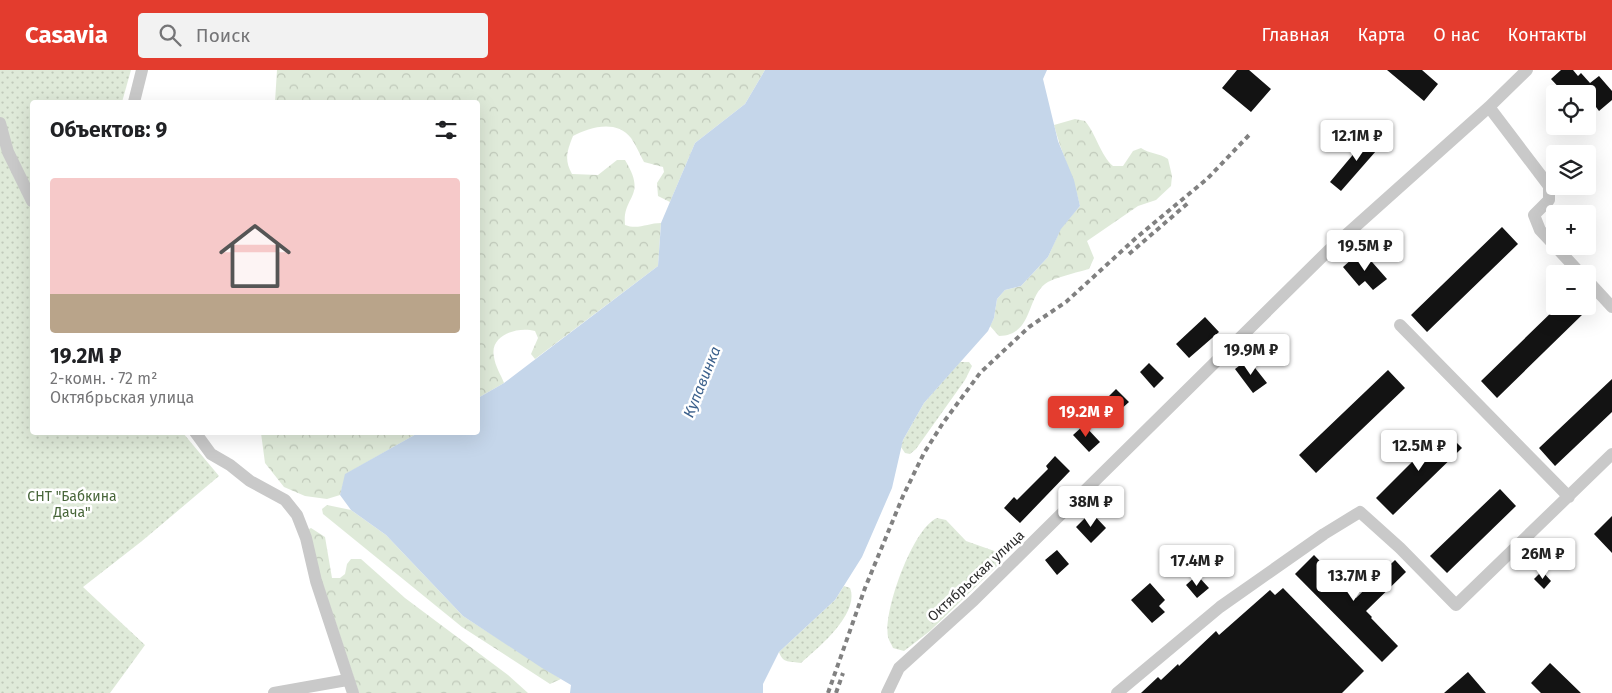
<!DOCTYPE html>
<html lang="ru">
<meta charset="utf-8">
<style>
:root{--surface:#fff;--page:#f2f2f2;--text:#202124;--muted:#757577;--line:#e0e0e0;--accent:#e33c2e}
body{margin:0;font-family:"Fira Sans",sans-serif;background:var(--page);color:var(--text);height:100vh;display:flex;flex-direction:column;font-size:19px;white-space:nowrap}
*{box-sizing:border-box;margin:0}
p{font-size:16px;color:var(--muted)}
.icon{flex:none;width:28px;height:28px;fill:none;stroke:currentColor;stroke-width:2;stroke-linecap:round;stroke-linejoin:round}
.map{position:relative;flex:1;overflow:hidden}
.sheet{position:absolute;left:30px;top:30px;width:450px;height:335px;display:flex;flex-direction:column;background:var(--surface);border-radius:5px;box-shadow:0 5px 20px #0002}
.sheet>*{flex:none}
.tools{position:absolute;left:1546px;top:15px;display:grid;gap:10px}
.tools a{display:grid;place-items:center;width:50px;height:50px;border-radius:5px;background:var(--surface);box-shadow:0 5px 20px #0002;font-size:25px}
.price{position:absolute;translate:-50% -42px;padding:0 11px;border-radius:5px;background:#fff;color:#222;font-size:16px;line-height:32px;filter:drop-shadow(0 1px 2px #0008)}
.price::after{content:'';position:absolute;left:50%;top:30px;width:15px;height:11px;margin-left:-8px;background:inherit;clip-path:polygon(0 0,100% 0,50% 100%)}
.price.on{background:var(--accent);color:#fff}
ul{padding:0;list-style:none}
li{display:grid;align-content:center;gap:10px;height:265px;padding:0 20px}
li+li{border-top:1px solid var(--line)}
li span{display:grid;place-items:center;height:155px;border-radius:5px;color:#555}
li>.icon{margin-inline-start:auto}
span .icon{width:90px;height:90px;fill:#fffc;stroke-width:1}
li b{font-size:21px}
h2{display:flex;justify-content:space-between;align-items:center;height:60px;padding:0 20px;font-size:21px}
header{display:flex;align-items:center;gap:30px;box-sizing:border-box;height:70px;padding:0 25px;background:var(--accent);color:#fff}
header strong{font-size:24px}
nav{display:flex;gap:28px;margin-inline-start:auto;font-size:18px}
.search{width:350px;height:45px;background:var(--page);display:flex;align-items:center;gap:12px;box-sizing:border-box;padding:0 18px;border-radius:5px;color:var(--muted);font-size:19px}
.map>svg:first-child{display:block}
.grass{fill:url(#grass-dots)}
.forest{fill:url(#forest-crowns)}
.water{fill:#c5d6ea}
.building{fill:#131313}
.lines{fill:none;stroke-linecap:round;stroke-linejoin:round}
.minor{stroke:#c9c9c9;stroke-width:12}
.rail{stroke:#818181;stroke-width:4;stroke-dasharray:5 4;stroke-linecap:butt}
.labels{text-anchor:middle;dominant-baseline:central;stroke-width:5;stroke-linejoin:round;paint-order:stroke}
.park-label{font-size:14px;fill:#48663a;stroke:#fff}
.street-label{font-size:14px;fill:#2c2c2c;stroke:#fff}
.water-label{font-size:15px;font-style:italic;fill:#3c618c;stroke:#fff}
</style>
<header>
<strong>Casavia</strong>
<div class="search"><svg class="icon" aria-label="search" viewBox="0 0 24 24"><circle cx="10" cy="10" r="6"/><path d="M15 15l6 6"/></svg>Поиск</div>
<nav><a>Главная</a><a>Карта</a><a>О нас</a><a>Контакты</a></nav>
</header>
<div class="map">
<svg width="1612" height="623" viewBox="0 0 1612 623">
<defs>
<pattern id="grass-dots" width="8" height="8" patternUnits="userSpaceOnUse" patternTransform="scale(1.25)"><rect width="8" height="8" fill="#dfead9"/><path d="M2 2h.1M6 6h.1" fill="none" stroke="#c0c9ba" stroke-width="1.8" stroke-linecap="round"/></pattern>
<pattern id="forest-crowns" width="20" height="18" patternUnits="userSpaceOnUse" patternTransform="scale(1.25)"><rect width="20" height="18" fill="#dfead9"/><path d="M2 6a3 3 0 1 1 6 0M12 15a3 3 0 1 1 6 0" fill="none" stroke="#c0c9ba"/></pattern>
</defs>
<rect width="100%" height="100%" fill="#fff"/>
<path class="grass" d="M0,0h131l-9,32h-90v330l151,1 36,43 -77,65 -59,46 62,58 -35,48h-110z
M960,292h9l3,4 -7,14 -49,69 -6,5 -5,-1 -4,-6 2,-7 21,-37z
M937,448l9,2 20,21 34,12 -2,12 -68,66 -26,20 -11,-3c-1,-3 -4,-7 -5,-11 -5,-26 25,-109 49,-119z
M844,516l6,2c10,26 -32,60 -49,75 -11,-2 -18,1 -22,-11l56,-52z"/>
<path class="forest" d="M277,0h488l-20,34 -50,39 -25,59 -12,-6 -1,-13 7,-11 -1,-5 -19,-5c-4,-7 -8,-17 -13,-24 -14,-19 -42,-11 -58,-2 -6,15 -9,24 -1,38l26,1 19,-15h8c23,38 -3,35 0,65 13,5 23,-2 36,-2l-3,43 -123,93 -4,-5 7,-16 -3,-7c-17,-5 -46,4 -41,26 1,9 7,18 10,26l-26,15v-296h-203z
M1075,49l10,2c11,13 16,35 28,45h10l10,-15 8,-3c9,6 18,5 27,11l4,17 -1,10 -15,14 -18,6 -51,35 7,17 -5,11c-10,3 -37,9 -44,15 -19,15 -12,51 -46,52l-9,-10 4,-8 3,-19 8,-9 16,-4 27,-29 13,-29 19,-22c-6,-28 -19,-53 -26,-81z
M261,363h157l-72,41 -6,21 -13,4 -22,-3 -21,-9 -19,-24z
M327,435l24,5 35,25 77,81 98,63 -11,5 -88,-57 -139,-113 -1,-5z
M311,458l14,9 7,41h8l5,-4 2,-10 4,-5h10l44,39 103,77 20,18h-169l-54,-162z"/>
<path class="water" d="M765,0h282l-4,9 15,62 16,39 6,26 -19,23 -13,28 -27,29 -16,4 -8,9 -3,19 -6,13 -64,72 -21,37 -11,48 -30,69 -27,43 -56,52 -16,32v9h-193l1,-8 -29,-17 -79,-52 -77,-81 -35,-25 -11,-15 5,-21 73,-41 60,-1v-34l26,-15 154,-117 3,-43 34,-80 50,-39z"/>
<path class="building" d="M1237,0h12l22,19 -20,23 -29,-24z
M1387,0h35l16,14 -14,17z
M1561,0h12l5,6 3,-3 9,10 9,-7 13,15v9l-13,11 -6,-8 -5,5v-14h-23l-14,-15z
M1372,62l11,11 -42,48 -11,-9z
M1502,157l16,17 -91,88 -16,-17z
M1365,184l22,25 -14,11 -8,-9 -6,5 -16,-19 10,-9 3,4z
M1558,236h20l6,7 -87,85 -16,-17z
M1205,247l14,15 -30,26 -13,-14z
M1248,289l19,24 -14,10 -18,-24z
M1149,293l15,15 -10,10 -14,-16z
M1388,300l17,18 -89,85 -17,-18z
M1612,309v33l-57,54 -16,-18z
M1116,319l13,13 -10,9 -12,-13z
M1084,355l16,17 -11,10 -16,-17z
M1444,360l18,18 -69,67 -17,-17z
M1055,386l15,15 -50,52 -16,-15 10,-11 3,3 31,-31 -2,-3z
M1500,419l16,17 -69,67 -17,-17z
M1091,442l15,16 -15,15 -15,-16z
M1612,446v37l-18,-19z
M1057,480l12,14 -12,11 -12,-15z
M1314,485l42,43 39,-38 11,12 -40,39 6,6 -1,1 27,28 -16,16 -87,-88z
M1542,501l9,10 -7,8 -10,-10z
M1197,505l12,13 -12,10 -11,-13z
M1150,513l15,17 -6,6 6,6 -13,11 -21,-23z
M1283,518l81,83 -22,22h-201l17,-16 3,3 17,-16 1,2 37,-35 3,4 51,-45 5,5z
M1550,593l31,30h-40l-10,-10z
M1468,602l18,21h-42z"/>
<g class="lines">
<path class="minor" d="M134,32l8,-32
M1489,37l60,79v14l-15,15 6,15 15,16
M0,53l8,29 24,49
M1555,176l26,28
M1588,211l24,26
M1400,255l169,172
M195,362l16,22 19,11 20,16 35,19 12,15 9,23 10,43 37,112
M274,623l73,-13
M887,623l12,-25 75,-68 354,-349 161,-144 38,-37
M1117,623l103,-86 104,-73 36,-22 40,36 56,57 156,-151"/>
<path class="rail" d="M1129,184l59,-51
M828,623l37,-105 38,-92 21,-43 19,-30 37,-50 49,-46 37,-25 70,-64 71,-59 44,-46
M836,623l7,-20"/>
</g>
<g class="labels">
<g class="park-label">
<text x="72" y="426">СНТ "Бабкина<tspan x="72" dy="16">Дача"</tspan></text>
</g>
<g class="street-label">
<text transform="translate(976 506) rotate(-43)">Октябрьская улица</text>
</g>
<g class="water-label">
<text transform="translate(702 312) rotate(-68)">Купавинка</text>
</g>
</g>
</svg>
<div class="tools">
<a><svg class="icon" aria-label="locate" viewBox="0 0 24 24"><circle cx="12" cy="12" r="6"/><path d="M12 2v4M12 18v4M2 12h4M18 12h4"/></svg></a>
<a><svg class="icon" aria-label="layers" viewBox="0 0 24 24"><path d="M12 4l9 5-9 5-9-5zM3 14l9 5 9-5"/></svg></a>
<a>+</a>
<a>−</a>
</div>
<b class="price" style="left:1357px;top:92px">12.1M ₽</b>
<b class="price" style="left:1365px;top:202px">19.5M ₽</b>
<b class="price" style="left:1251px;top:306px">19.9M ₽</b>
<b class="price on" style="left:1086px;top:368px">19.2M ₽</b>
<b class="price" style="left:1419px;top:402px">12.5M ₽</b>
<b class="price" style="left:1091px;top:458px">38M ₽</b>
<b class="price" style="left:1543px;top:510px">26M ₽</b>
<b class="price" style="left:1197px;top:517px">17.4M ₽</b>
<b class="price" style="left:1354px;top:532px">13.7M ₽</b>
<section class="sheet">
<h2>Объектов: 9<svg class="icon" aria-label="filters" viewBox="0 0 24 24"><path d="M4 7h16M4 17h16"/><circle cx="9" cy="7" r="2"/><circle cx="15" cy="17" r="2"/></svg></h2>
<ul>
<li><span style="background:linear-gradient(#f6c9c9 75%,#b9a48a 0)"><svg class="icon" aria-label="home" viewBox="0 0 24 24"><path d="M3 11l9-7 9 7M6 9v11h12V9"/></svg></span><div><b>19.2M ₽</b><p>2-комн. · 72 m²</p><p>Октябрьская улица</p></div></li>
</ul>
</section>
</div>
